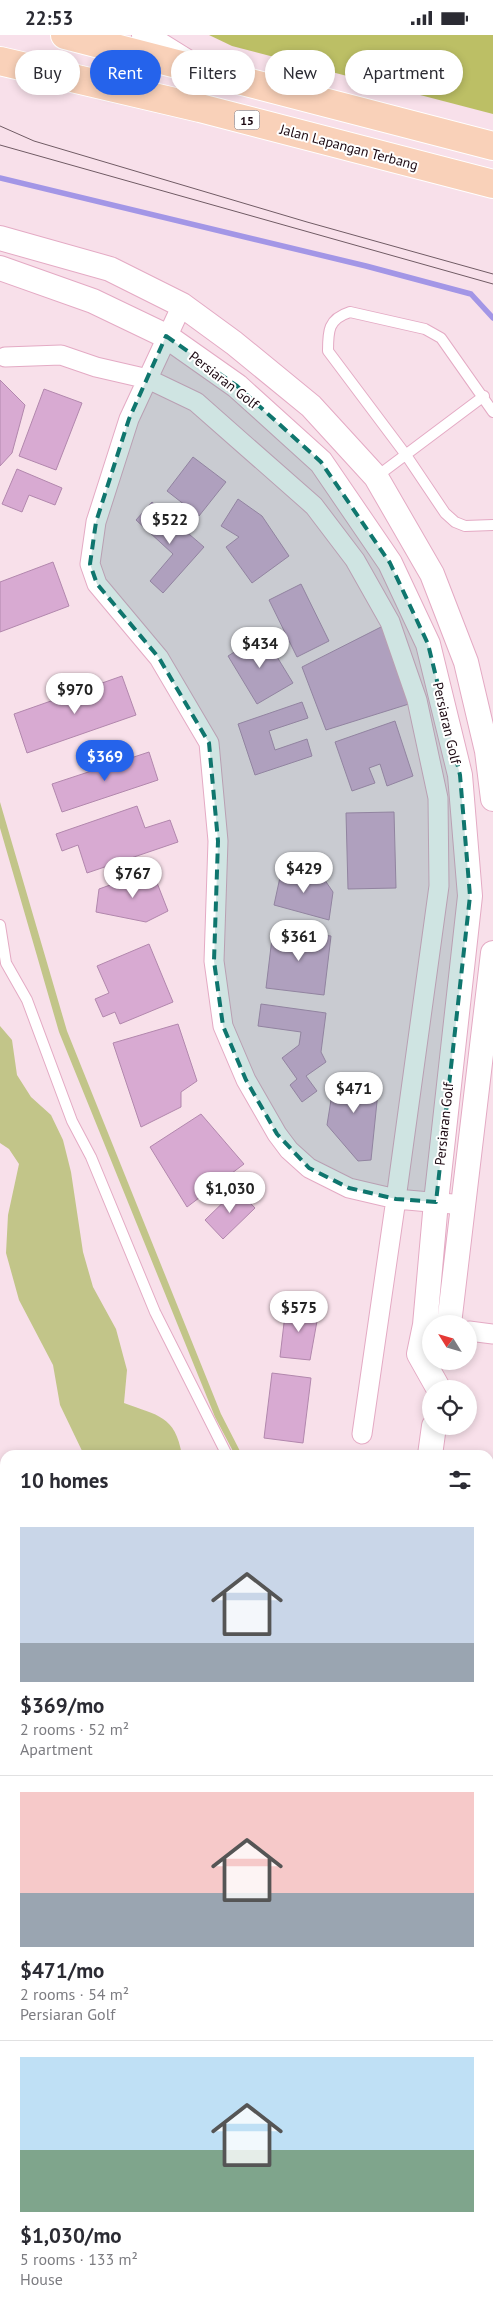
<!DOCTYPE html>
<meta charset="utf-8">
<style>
:root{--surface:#fff;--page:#f2f2f3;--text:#2b2b33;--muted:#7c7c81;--line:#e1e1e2;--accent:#2563eb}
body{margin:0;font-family:"PT Sans",sans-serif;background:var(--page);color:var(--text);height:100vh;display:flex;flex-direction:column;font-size:19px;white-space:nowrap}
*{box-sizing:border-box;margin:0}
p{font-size:16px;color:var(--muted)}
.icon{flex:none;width:28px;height:28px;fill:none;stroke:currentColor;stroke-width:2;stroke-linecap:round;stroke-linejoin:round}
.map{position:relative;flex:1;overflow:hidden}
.details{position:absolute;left:0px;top:1415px;width:494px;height:865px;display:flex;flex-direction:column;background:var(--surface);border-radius:15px 15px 0 0;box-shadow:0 2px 8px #0003}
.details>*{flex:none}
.top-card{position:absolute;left:15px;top:15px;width:464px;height:45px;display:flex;gap:10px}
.needle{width:32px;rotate:307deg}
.fabs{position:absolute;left:422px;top:1280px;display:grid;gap:10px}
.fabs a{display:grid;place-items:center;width:55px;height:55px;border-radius:50%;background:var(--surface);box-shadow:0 2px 8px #0003;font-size:25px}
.price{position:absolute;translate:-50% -42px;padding:0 11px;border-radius:18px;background:#fff;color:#222;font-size:16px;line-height:32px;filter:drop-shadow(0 1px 2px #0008)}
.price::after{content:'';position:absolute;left:50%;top:30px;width:15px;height:11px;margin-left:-8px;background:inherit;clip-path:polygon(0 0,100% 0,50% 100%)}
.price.selected{background:var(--accent);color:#fff}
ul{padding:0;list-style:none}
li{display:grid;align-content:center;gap:10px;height:265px;padding:0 20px}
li+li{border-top:1px solid var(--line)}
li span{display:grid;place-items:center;height:155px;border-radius:0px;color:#555}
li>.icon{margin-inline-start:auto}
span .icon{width:90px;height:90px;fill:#fffc;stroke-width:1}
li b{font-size:21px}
h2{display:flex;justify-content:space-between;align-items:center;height:60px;padding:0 20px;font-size:21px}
.tag{padding:0 18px;border-radius:22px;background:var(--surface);box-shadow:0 2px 8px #0003;font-size:18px;line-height:45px}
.tag.selected{background:var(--accent);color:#fff}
.status{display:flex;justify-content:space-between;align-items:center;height:35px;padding:0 25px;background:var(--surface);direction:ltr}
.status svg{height:14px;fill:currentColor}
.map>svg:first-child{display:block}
.green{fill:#c2c589}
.forest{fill:#bcbf65}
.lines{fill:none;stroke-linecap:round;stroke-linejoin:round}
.stream{stroke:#a396e6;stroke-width:5.5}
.building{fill:#d8aad2;stroke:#b287ad}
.service-casing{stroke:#e4aac4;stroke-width:12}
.minor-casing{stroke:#e4aac4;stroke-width:21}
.tertiary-casing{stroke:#e4aac4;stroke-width:26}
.primary-casing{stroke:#fff;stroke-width:30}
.motorway-casing{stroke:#fff;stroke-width:30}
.service{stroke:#fff;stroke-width:10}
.minor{stroke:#fff;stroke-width:19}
.tertiary{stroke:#fff;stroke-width:24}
.primary{stroke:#f9d1b9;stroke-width:28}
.motorway{stroke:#f5b28b;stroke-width:28}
.tram{stroke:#705b64;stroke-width:1}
.marked{fill:#0f766e;fill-opacity:0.2;stroke:#0f766e;stroke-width:4;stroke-dasharray:10 6;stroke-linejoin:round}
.labels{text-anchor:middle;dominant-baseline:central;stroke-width:4;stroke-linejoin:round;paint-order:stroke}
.shield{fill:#fff;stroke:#605359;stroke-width:1}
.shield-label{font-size:12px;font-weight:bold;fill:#1c0912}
.street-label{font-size:14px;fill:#1c0912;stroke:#fff}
</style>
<div class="status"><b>22:53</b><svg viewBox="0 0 49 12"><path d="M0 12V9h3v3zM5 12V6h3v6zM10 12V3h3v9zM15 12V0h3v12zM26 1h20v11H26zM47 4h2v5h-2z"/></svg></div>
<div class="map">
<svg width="493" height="2280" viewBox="0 0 493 2280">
<rect width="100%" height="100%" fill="#f8e0ea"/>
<path class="green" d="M0,767l67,229 154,383 21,41h-7l-20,-38 -156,-385 -59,-204z
M0,991l12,14 5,35 14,22 20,18 12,25 8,32 12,80 10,35 23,42 11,41 -3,33c34,13 51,12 58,52h-98l-24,-50 -7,-40 -34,-65 -13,-47 2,-38 11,-51 -10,-15 -9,-6z
M5,1848v155l-5,8v-156z"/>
<path class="forest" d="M209,0h284v79l-261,-68z"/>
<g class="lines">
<path class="stream" d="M0,143l366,88 105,28 22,24"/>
</g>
<path class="building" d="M0,345l25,25 -13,48 -12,13z
M44,354l38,14 -26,67 -37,-14z
M193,422l33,25 -27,34 -32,-25z
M17,434l45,19 -7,17 -26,-10 -7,17 -20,-8z
M238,464l24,17 27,40 -37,27 -26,-36 13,-10 -18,-11z
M152,467l52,45 -41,46 -13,-12 23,-27 -37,-34z
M53,527l16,44 -69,26v-50z
M301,549l28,57 -32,16 -28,-57z
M385,590l27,78 -86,27 -24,-63z
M263,599l30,49 -36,21 -29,-48z
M122,641l14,39 -109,38 -13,-39z
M302,667l6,16 -39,13 6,19 32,-11 5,17 -57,19 -17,-51z
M395,686l18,55 -26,10 -7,-22 -11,4 6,15 -23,8 -17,-49z
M149,717l9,28 -96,32 -10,-28z
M137,771l8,22 25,-8 8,22 -91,31 -9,-28 -16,6 -6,-17z
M394,777l2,76 -48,1 -2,-76z
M282,833l40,8 11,16 -4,28 -55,-15z
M152,835l16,41 -22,11 -50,-10 3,-23z
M273,895l58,6 -7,59 -58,-7z
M149,909l24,58 -53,22 -5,-12 -12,5 -8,-18 14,-6 -12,-27z
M261,969l65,9 -5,39 5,10 -20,14 11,15 -15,11 -12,-17 7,-6 -15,-21 17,-13 2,-13 -43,-6z
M178,989l19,57 -16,11v15l-40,20 -28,-84z
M335,1040l44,7 -8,78 -13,1 -31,-36z
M201,1079l43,50 -57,43 -37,-60z
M237,1154l18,19 -32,31 -18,-19z
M286,1271l33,4 -9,50 -30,-3z
M272,1338l39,5 -8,65 -39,-5z
M0,1616l5,23v38l-5,1z
M107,2275h64l3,5h-69l-1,-3z
M188,2275h17l-8,5h-6z"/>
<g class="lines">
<defs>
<path id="service" d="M493,377l-52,-74 -16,-9 -75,-17c-22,7 -22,19 -22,39l78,104 39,58 10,9 10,4 28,-1
M376,442l108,-81
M0,890l6,38 21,37 45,121 19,36 64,155 72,143
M0,1531l5,-1
M0,1769l5,-2"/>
<path id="minor" d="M182,270l-53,114 -33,103 -6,42 7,20 62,74 50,85 9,98 -4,120 9,65 23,54 31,54 12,16 20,18 40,20 47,11 68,6
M5,322l56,-2 35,12 52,12 48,23 118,104 41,54 35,62 27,78 21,98 1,88 -43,313 -34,235
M469,1296l24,3
M16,2280l8,-5"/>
<path id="tertiary" d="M144,0l45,28
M0,203l110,31 72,36 52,38 77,63 65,71 56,97 34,88 21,89 6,48
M0,233l93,33 73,35 71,50 84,76 69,101 38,81 32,131 10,121 -34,306 -11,123 -6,29 18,32
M449,1289l44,-371
M430,1420l4,-29
M0,2194l5,-6"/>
<path id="primary" d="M65,0l428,111
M0,26l200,47 293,76"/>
<path id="motorway" d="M489,1936l4,-29
M489,2195l4,-11
M394,2280l2,-5
M458,2280l2,-5"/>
</defs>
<use href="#service" class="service-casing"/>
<use href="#minor" class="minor-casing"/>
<use href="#tertiary" class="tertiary-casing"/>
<use href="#primary" class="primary-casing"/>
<use href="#motorway" class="motorway-casing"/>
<use href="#service" class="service"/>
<use href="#minor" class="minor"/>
<use href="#tertiary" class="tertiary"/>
<use href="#primary" class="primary"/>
<use href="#motorway" class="motorway"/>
<path class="tram" d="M0,91l34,15 273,81 186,52
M0,110l493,139"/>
</g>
<path class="marked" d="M166,301l71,50 84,76 69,101 38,81 32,131 10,121 -34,306 -40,-3 -47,-11 -40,-20 -32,-34 -31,-54 -23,-54 -9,-65 4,-120 -9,-98 -50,-85 -62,-74 -7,-20 6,-42 33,-103z"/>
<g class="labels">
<rect class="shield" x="234.5" y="75.5" width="25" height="19" rx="4"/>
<g class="shield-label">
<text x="247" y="85">15</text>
</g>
<g class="street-label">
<text transform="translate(349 112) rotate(15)">Jalan Lapangan Terbang</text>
<text transform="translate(224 345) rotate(38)">Persiaran Golf</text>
<text transform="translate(447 688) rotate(77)">Persiaran Golf</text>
<text transform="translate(444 1089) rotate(-84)">Persiaran Golf</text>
</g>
</g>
</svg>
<div class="fabs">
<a><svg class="needle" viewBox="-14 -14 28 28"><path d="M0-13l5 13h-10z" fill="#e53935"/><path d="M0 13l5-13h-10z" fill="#7c7c81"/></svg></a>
<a><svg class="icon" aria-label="locate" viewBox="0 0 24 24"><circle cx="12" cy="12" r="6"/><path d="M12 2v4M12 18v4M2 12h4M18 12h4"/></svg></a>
</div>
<b class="price" style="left:170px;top:510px">$522</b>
<b class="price" style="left:260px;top:634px">$434</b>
<b class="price" style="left:75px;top:680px">$970</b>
<b class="price selected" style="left:105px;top:747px">$369</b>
<b class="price" style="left:304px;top:859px">$429</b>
<b class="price" style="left:133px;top:864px">$767</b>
<b class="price" style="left:299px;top:927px">$361</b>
<b class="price" style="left:354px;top:1079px">$471</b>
<b class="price" style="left:230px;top:1179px">$1,030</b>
<b class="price" style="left:299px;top:1298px">$575</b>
<div class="top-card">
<a class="tag">Buy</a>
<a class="tag selected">Rent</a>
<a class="tag">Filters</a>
<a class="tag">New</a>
<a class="tag">Apartment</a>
</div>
<section class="details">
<h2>10 homes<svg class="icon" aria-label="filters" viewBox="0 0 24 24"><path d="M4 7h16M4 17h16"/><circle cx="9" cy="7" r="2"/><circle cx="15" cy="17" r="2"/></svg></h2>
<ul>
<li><span style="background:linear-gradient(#c9d6e8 75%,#9aa5b1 0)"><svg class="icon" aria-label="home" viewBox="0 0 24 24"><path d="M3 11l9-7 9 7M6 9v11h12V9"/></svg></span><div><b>$369/mo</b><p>2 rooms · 52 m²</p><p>Apartment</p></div></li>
<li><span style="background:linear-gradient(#f6c9c9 65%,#9aa5b1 0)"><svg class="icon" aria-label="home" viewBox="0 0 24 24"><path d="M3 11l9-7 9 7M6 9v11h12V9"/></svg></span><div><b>$471/mo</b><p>2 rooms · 54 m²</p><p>Persiaran Golf</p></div></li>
<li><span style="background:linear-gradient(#bfe0f5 60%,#7fa58c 0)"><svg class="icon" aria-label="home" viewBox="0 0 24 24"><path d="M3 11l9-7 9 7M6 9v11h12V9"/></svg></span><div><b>$1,030/mo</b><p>5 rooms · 133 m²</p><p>House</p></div></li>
</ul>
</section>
</div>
